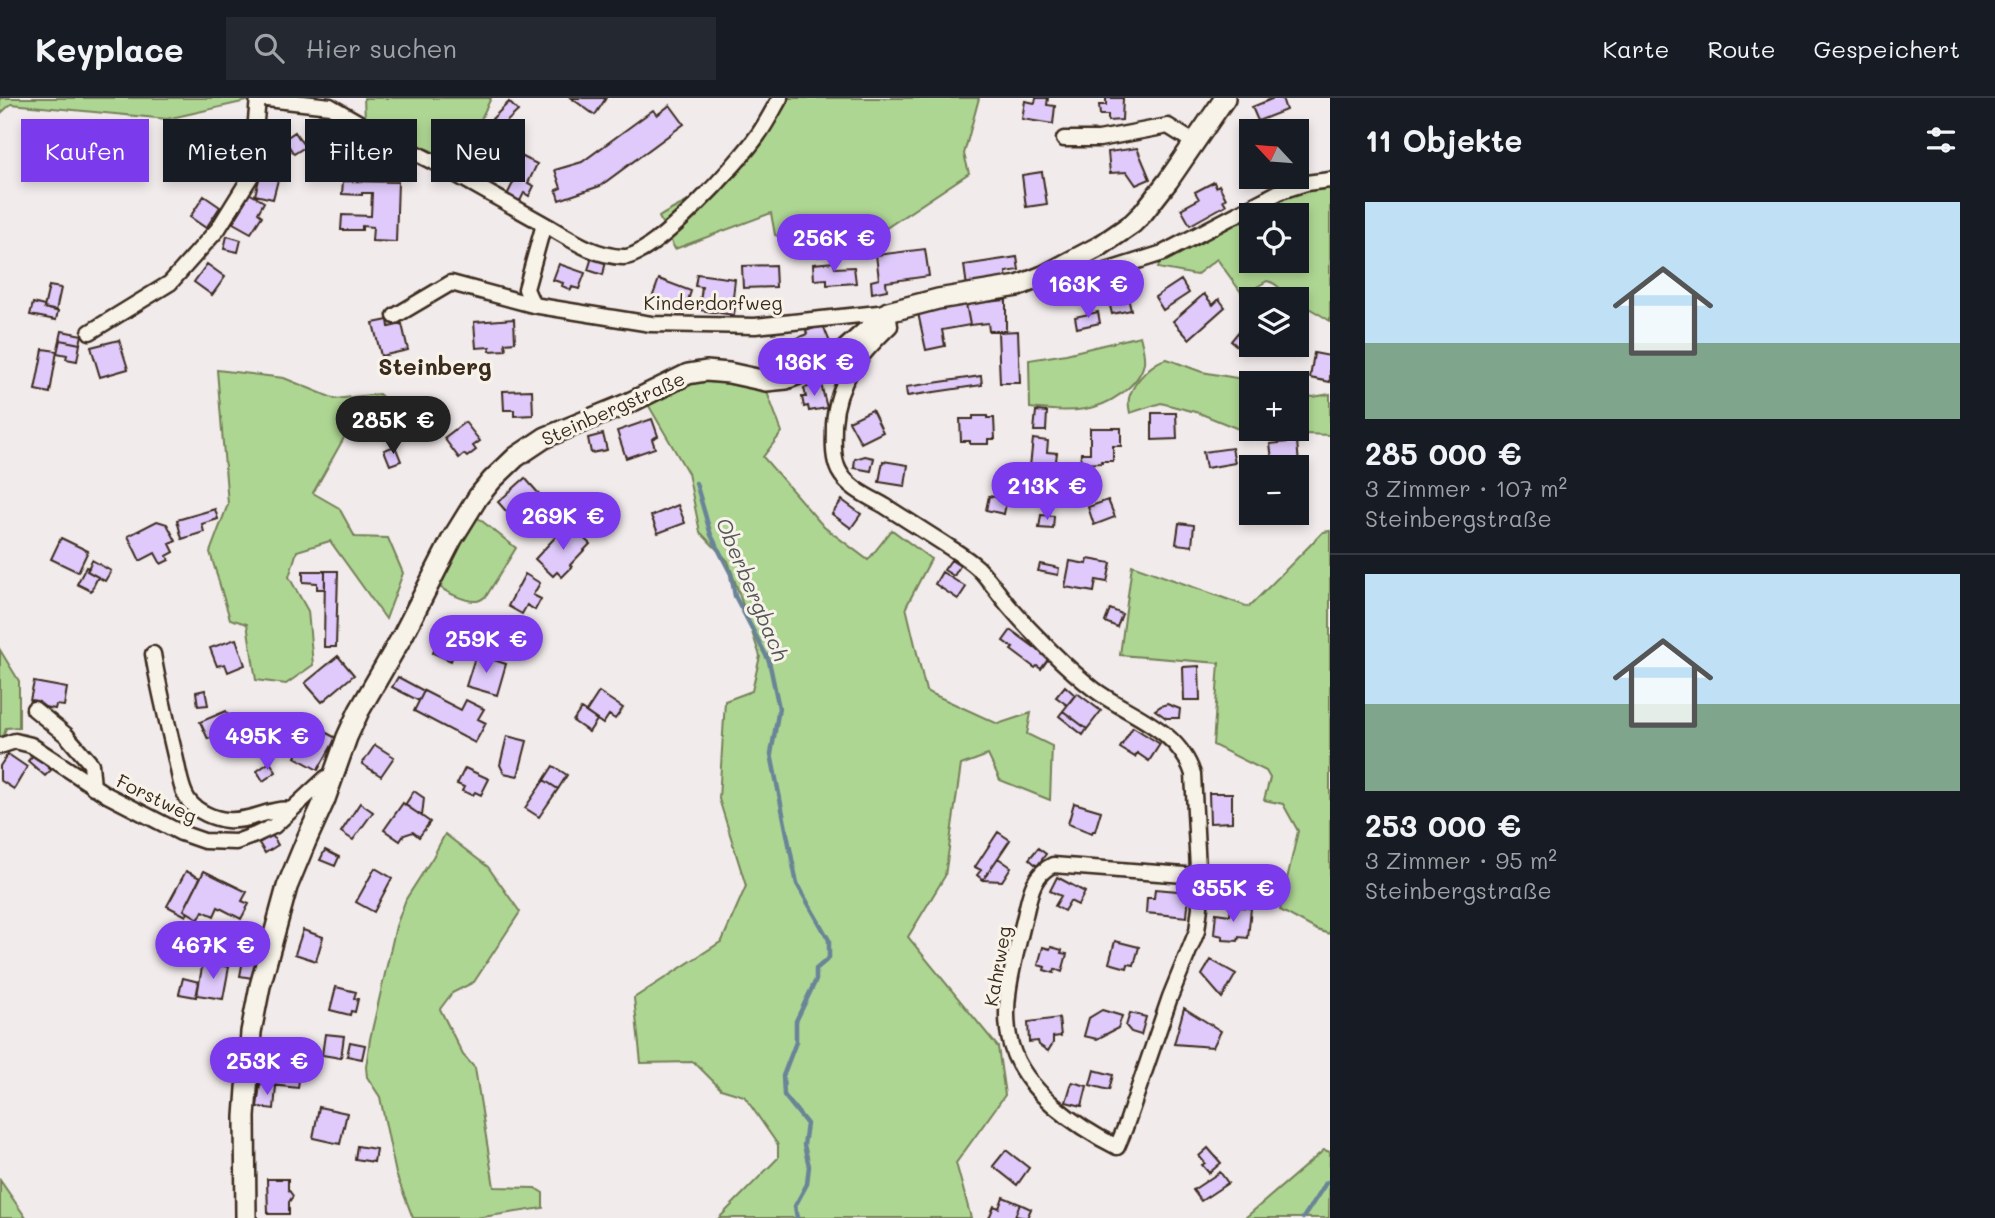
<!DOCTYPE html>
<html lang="de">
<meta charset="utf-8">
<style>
:root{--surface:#171b24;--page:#242831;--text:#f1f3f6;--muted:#9ea1a6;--line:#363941;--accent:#7c3aed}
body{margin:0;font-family:Mali,sans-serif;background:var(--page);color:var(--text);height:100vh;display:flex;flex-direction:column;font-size:26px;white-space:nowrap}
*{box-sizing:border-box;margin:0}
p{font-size:23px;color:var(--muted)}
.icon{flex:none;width:38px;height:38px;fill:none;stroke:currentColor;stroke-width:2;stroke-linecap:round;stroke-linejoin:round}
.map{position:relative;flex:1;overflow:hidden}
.drawer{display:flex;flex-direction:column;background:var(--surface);width:665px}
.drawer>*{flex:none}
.hud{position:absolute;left:21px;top:21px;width:665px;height:63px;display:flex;gap:14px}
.needle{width:46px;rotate:296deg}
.buttons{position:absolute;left:1239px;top:21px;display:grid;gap:14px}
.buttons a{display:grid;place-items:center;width:70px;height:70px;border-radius:0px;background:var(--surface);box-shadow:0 4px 10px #0003;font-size:35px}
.price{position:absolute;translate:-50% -60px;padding:0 16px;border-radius:24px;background:var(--accent);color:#fff;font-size:23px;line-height:46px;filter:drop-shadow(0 2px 4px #0008)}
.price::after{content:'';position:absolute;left:50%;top:42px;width:21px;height:16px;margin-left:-10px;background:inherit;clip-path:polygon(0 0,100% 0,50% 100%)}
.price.current{background:#222;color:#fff}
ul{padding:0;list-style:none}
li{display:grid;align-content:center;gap:14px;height:371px;padding:0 35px}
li+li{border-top:2px solid var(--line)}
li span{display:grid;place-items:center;height:217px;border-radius:0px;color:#555}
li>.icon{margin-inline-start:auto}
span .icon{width:126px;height:126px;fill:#fffc;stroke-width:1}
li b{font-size:30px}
h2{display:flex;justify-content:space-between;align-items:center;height:84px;padding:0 35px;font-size:30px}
.tag{padding:0 24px;border-radius:0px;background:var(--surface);box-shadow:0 4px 10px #0003;font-size:24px;line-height:63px}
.tag.current{background:var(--accent);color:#fff}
header{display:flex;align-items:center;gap:42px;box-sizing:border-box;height:98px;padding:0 35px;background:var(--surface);border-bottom:2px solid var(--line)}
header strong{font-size:33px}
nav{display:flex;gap:38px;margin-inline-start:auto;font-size:24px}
.search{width:490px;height:63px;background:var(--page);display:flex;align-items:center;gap:18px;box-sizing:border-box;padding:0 24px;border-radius:0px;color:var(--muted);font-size:26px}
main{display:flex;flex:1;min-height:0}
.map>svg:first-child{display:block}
.green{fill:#aed693;stroke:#748058;stroke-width:2;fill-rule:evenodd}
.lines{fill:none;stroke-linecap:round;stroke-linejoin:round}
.stream{stroke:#6b8497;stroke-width:4.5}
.building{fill:#dfcafb;stroke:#3b2a1e;stroke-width:2}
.minor-casing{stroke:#3b2a1e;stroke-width:19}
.secondary-casing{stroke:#3b2a1e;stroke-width:24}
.minor{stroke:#f7f3e8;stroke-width:14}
.secondary{stroke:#f7f3e8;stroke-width:19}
.labels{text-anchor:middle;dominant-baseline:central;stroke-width:6;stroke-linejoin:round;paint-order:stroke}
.street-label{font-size:19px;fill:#3b2a1e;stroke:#f7f3e8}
.water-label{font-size:21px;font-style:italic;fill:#53575b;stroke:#f7f3e8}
.quarter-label{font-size:23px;font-weight:bold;fill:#3b2a1e;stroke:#f7f3e8}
</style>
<header>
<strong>Keyplace</strong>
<div class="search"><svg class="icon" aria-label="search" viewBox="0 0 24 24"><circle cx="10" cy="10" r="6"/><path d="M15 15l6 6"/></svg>Hier suchen</div>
<nav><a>Karte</a><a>Route</a><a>Gespeichert</a></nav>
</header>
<main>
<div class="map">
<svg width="1330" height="1120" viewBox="0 0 1330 1120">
<rect width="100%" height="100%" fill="#f2ebec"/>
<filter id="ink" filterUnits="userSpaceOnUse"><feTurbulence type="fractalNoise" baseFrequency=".0143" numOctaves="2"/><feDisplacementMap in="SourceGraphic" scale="14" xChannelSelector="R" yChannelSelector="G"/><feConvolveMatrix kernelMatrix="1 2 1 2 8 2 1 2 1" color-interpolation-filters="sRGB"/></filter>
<g filter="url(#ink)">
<path class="green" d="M0,0h248l-1,3 -80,18 -156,-15 -11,10z
M364,0h127l-32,67 -94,-47z
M773,0h206l-15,56 5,19 -119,79 -32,5c-14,-11 -26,-17 -43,-22l-4,-22 -96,36 -16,-32c12,-8 27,-14 39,-22 25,-19 58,-69 75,-97z
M1330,85v138c-13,-9 -28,-16 -40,-24 -9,-6 -12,-14 -23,-16l-24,14 -26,-36 -21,16 -38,-7 2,-7 109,-61zM1251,117h46v46h-46z
M1140,238c2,8 5,18 4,27 -5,24 -37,43 -59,46 -18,3 -37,1 -55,-1l-1,-48 37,-6z
M1167,261l35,13 63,11h-14v46h46v-36l16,4 17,-3v41l-84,-3 -47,-19 -38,-10 -31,10c-1,-6 -3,-12 0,-18 4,-13 23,-34 37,-36z
M217,272l67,8 51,21 44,-5 17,16 -51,26 -32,57 26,15 16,29 33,1 15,35 -17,46 -56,-78 -33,10 -8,26 19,34 5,54 -27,19 -30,-4 -9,-56 -17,-5 -20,-67 18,-48z
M705,280l60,9 17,45 -19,25 61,70 44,33 24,-30 39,29 -25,48 20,84 72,33 33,-11 -4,21 25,12 -2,54 -50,-20 -12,-25 -27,10 -16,111 -37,61 90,110 7,48 -49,68 15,55h-252l59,-60v-13l-34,-49 -23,-7 -27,-27 -53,1 -7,-65 88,-57 24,-55 -27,-87 6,-98 27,-10 8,-35 -32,-95 -28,-29 -12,-59 -42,-72 41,-22z
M473,416l43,34 -29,47c-3,3 -5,5 -10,6 -11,1 -33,-9 -40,-17z
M1330,433v403l-13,-4 -37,-20 18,-79 -15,-27 -19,-4 6,-22 -4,-7 -53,-26 6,-82 -99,-8 12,-90 117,42 74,-75z
M0,552l19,31v46l-13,1 -6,21z
M445,736l43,33 32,45 -46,70 -22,11 -12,16 23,46 12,13 19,119 41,1 8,5v15l-67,10h-63l-17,-44 -16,-77 -13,-20 -1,-10 4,-28 26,-113 10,-27 27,-42z
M1324,1052l6,2 -1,66h-84z
M0,1082l26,38h-26z"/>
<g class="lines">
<path class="stream" d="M696,385l15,52 20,39 4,22 34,65 10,47 -8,46 26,130 32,56v18l-13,11v11l-20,41v21l-13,34 1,19 23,29 -3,21 5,21 -2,18 -12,22 2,12
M1303,1120l23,-35 4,-2"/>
</g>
<path class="building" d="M571,0h35l-11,17z
M1036,0h12l-1,7 8,1 -2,18 -31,-5 3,-18 10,2z
M1106,0h17l-1,22 -14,1v-6h-8l-1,-10h7z
M1274,0h8l4,12 -28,11 -6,-14z
M509,4l9,9 -17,16 -9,-8z
M670,7l14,19 -84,62 -41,14 -3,-10 5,-2 -6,-18 27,-8 71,-52 4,5z
M315,25l29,3 -2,21 -30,-4z
M295,34l10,15 -11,7 -6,-9 -7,4 -4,-5z
M479,38l34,16 -6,13 -19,-9 -11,24 -16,-8z
M206,40l20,10 -6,10 -2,-1 -10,19 -17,-9z
M1137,50l13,31 -14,6 -9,-13 -17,1 -2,-21z
M513,54l24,12 -9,19 6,3 -5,10 -5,-3 -4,8 -13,-6 12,-24 -12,-6z
M261,74l18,4 -6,23 -18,-4z
M1042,74l5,32 -21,3 -4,-32z
M343,83l55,1 -2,60 -24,-1 1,-14 -11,-1v4h-21l1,-15 29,1 1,-23h-10v2l-20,-1z
M1214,84l2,5 3,-2 7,14 -3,1 3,5 -36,20 -9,-16 18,-10 -4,-7z
M247,94l17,10 -6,11 4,3 -11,17 -18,-10 10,-16 -4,-3z
M204,98l16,11 -14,21 -16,-11z
M227,138l14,4 -3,12 -14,-3z
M925,151l4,27 -43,6 1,8 -15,3 -1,-12 8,-2 -3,-24z
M592,159l14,4 -3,14 -15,-5z
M1017,159l2,13 -13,2 1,8 -40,7 -3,-22z
M834,164l1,6 19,-1 2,16 -29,2v-6l-13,1 -1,-16z
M207,166l18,13 -13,18 -18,-13z
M559,166l26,9 -6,16 -7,-2 -1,3 -9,-4 1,-3 -10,-3z
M775,167l1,22 -33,1 -1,-22z
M697,176l38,5 -2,19h3l-2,17 -35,-5 3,-23 -7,-1z
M659,181l32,12 -6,19 -33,-12z
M1181,182l8,13 -26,17 -8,-13z
M49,188l12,2 -5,23 -12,-3z
M1126,192l5,20 -19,4 -5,-20z
M1204,196l9,11 6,-6 6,8 -36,32 -16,-18z
M1006,202v31h-17l-1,-8 -18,2 -4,-21z
M33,205l11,3v2l14,3 -2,9 -26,-5z
M966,206l4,21 -28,5 3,16 -19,4 -8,-37z
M1098,214l2,11 -23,5 -2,-11z
M514,221l1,23 -10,1 1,7 -16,1v-4l-14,1 -2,-26z
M388,222l1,7 13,-3 6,26 -27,6 -8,-33z
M823,227l8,20 -28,12 -6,-19 10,-4 -1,-3z
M1240,232l10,8 -9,11 -10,-8z
M62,233l20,4 -2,9 -20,-4z
M1018,233l2,52h-20l-2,-51z
M60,242l20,4 -3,17 -11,-2 1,-4 -10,-2z
M119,242l9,29 -28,8 -9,-30z
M43,251l14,2 -7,42 -15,-3z
M1314,255l16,3v26l-20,-4z
M981,278l1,9 -75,11 -1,-9z
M821,286l6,24 -18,3 -1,-5 -4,1 -2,-10h4l-2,-9z
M532,292l1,25 -19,1v-6h-10l-1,-19z
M872,312l11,22 -22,11 -12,-22z
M1036,313l11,1 -1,19h-12z
M1152,315h24l1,26 -25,1z
M973,318h14v2h7l1,21h-7v5h-18v-3h-9l-1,-22h13z
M652,321l6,17 -6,3 3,9 -29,10 -9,-27z
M465,324l15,19 -7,5 3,4 -9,7 -3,-3 -5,4 -15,-20z
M1090,330h31v18h-8v15h-11v2l-22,1 1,-11h9z
M603,336l4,16 -16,3 -3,-15z
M1033,341l15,2 -1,11 10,1 -2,15 -12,-1 -1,11 -13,-2z
M1297,343l2,24 -26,2 -3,-23z
M395,348l6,15 -11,4 -6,-15z
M1232,350l3,15 -29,5 -3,-16z
M865,358l9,2 -3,13 -17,-3 1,-9z
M883,363l25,4 -3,21 -26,-4z
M525,380l15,17 -14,12 2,2 -8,7 -2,-1 -5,4 -15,-17z
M989,398l18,3 -3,15 -18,-4z
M606,401l12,17 -20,14 -12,-17z
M842,402l19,14 -10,14 -19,-14z
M1108,402l7,17 -21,8 -6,-18z
M678,407l7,18 -27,10 -7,-17z
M215,411l3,10 -16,5 2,8 -22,7 -5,-19z
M1041,417l13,1 -1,13 -14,-1z
M157,423l10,3 9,17 -6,3 4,8 -7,4 2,4 -8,4 -6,-11 -15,8 -12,-25z
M1179,425l15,2 -2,21 -16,-2z
M572,429l18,17 -20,21 2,2 -10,10 -5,-5 -4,4 -18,-17 26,-28 3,3z
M61,440l27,13 -10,21 -27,-13z
M1088,461l23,4 -4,19 -11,-2 -2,12 -29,-5 5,-26 17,3z
M92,462l19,11 -6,10 -18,-10z
M951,462l9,6 -6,10 -10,-6z
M1040,466l19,4 -1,7 -20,-4z
M86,469l3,1 -2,3 11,6 -7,14 -14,-7z
M303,473h22v18h-8v-6l-14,-1z
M325,473h13l-2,76h-12z
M942,474l24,15 -8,12 -23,-15z
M525,476l15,9 -7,12 8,4 -6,11 -8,-5 -5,9 -14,-8z
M1110,511l12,5 -5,13 -12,-5z
M448,518l18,8 -5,12 8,3 -5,13 -8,-4 -5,13 -18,-8z
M1011,532l38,28 -8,11 -4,-3 -2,2 -24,-18 2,-2 -10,-7z
M236,541l9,26 -17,7 -3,-8 -8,2 -7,-18z
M476,556l30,10 -9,31 -31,-9z
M338,558l16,19 -32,27 -17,-19z
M1199,568l1,34h-16l-1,-33z
M398,579l26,14 -5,10 -27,-14z
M34,584l33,6 -3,18 -8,-1 -1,4 -16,-3v-4l-9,-2z
M1065,588l10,9 -8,10 -11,-8z
M205,592l3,15 -10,1 -2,-14z
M424,593l37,19 5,-10 18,9 -6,10 8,4 -11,20 -61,-32z
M599,594l24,16 -8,11 -6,-4 -6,9 -17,-12z
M1077,595l24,18 -14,18 -24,-18z
M1167,606l13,5 -1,9h-13l-11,-8 6,-4z
M581,611l16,11 -8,12 -16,-11z
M226,613l10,23 -17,7 -3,-5 -8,3 -8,-17z
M1063,613l24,18 -4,6 -24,-19z
M312,627l24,13 -18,32 -23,-13z
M1133,629l27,17 -11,17 -12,-8 -2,4 -15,-9z
M507,638l20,5 -9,35 -14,-3 -4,-8z
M375,647l19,12 -13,19 -19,-12z
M8,656l19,13 -13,22 -14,-9v-14z
M34,656l17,16 -6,6 -17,-15z
M270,664l6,10 -13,9 -6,-10z
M553,668l14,9 -9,14 -14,-9z
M465,670l24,11 -8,16 -6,-3 -2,3 -11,-4 2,-4 -7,-3z
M544,682l14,9 -19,28 -14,-9z
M414,693l10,7 -2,18 -17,-11z
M1209,695h23v29l-22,1z
M360,705l13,9 -20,28 -12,-8z
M403,705l27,19 -11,15 -6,-5 -9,3 -4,6 -16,-11z
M1074,705l27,8 -6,20h-2l-1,2 -24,-9z
M998,734l12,8 -27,40 -6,-5 4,-5 -6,-3z
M272,737l6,10 -13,8 -6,-10z
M1038,750l8,6 -9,12 -8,-7z
M325,752l14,7 -4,9 -15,-6z
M998,760l13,9 -9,14 -19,-1z
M375,770l17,10 -18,34 -18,-10z
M186,773l14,7 -16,32 4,3 -2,3 -19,-10z
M204,773l43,21 -5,9 7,3 -8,15 -23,-12 -4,9 -11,-5 -4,8 -15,-9z
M1057,779l28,15 -7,13 -8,-4 -6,10 -9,-5 6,-10 -11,-5z
M1155,791l34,3 -2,25 -41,-4 1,-15h7z
M1231,808l20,2 -3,30 -9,-1 -1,4 -15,-1v-4l-9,-2 2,-21 14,2z
M172,825l28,12 -9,22 -28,-12z
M303,832l20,7 -7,24 -21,-7z
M248,836l18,3 -8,42 -18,-3z
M1115,843l24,6 -5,18 -6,-1 -1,4 -18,-5z
M1043,849l7,2 1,-2 11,3 -1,3 6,1 -5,18 -7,-3 -1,4 -10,-3 1,-3 -7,-2z
M1211,862l25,14 -14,24 -20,-23z
M203,864l26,5 -6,32 -26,-4z
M183,880l16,4 -3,15 -17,-3z
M336,889l20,5 -2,6 4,1 -3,13 -4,-1 -1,4 -20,-5z
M1184,910l37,23 -8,16 -39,-3z
M1102,912l20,6 -4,12 -21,11 -13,-3 5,-18z
M1130,915l16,4 -5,18 -10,-3 -5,-6z
M1059,920l2,18 -8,1v6l-5,8 -9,-6 -1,-4 -9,1 -1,-20z
M325,936l19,2 -3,22 -19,-3z
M350,944l15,3 -3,14 -15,-3z
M276,956l26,3 -4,31 -26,-3z
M1094,972l19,5 -4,15 -19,-5z
M1072,984l15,4 -5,20 -16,-4z
M260,986l16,2 -2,23 -17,-2z
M319,1009l28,6 -7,31 -27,-6z
M357,1048l19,3 -2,13 -19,-3z
M1208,1050l13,15 -12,10 -7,-8 3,-2 -6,-7z
M1006,1052l23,18 -12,17 -24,-19z
M1220,1074l8,11 -27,18 -8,-11z
M267,1081h21v10l5,7 -4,6v12h-21z
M1003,1099l17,7 -5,12 4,2h-30l5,-12 5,2z
M1020,1106l11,5 -4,9 -12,-2z"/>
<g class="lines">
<defs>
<path id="minor" d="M1064,41h35l69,-13 27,17
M544,126c25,14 49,32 79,33 30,1 117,-96 135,-122 8,-11 15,-25 22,-37
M1043,178l13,9h6l101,-32 118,-62 25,-8 24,-3
M395,218l56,-33 82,22 118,19 104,2 133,-14 2,14c-30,29 -53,54 -56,98 0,16 -2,33 5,47 9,17 30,26 46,35 19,12 39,25 58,37 12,8 24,15 35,25 11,11 20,25 30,37 23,27 59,64 87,85 35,26 83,38 98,84l7,133 -3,24 -27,66 -45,131 -8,19c-40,-20 -93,-56 -106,-102 -11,-39 3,-83 12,-121 6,-22 7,-49 30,-59l145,11
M90,234l80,-49 48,-54 33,-53 7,-78 72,8 52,30 55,28 107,60 -18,65 7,16
M153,556c6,36 15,71 23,106 3,13 5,31 13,41 8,11 26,18 38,19 25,2 43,-13 64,-10
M34,611l32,26 25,29 2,23
M0,648l15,-5 16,4 76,50 74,38 23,8 32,1 19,-7 19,-9 52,-48 7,-1"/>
<path id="secondary" d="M246,1120l-1,-101 6,-85 9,-46 27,-99 19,-46 19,-42 22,-62 12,-26 44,-76 49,-96 26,-42 14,-17 24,-23 30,-20 83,-34 59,-29 18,-3 23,2 37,8 20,-2 28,-11 28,-15 46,-41 50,-13 80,-13 25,-10 57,-30 32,-22 11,-11 25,-32 57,-83"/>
</defs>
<use href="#minor" class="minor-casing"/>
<use href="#secondary" class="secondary-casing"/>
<use href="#minor" class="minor"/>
<use href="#secondary" class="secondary"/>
</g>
</g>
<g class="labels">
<g class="street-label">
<text x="713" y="204">Kinderdorfweg</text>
<text transform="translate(613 310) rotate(-24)">Steinbergstraße</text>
<text transform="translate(157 700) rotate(26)">Forstweg</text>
<text transform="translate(997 868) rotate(-80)">Kahrweg</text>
</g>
<g class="water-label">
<text transform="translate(753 491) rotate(67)">Oberbergbach</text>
</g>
<g class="quarter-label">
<text x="435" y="268">Steinberg</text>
</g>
</g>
</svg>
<div class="buttons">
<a><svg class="needle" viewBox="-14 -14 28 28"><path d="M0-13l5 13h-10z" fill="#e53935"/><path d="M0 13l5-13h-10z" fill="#9ea1a6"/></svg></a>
<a><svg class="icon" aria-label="locate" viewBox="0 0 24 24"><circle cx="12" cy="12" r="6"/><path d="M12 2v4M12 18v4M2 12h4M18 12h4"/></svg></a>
<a><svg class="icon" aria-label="layers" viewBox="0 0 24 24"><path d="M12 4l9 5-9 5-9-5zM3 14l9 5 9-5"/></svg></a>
<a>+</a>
<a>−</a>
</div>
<b class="price" style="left:834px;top:176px">256K €</b>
<b class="price" style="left:1088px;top:222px">163K €</b>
<b class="price" style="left:814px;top:300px">136K €</b>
<b class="price current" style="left:393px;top:358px">285K €</b>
<b class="price" style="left:1047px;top:424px">213K €</b>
<b class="price" style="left:563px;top:454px">269K €</b>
<b class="price" style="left:486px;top:577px">259K €</b>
<b class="price" style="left:267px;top:674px">495K €</b>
<b class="price" style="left:1233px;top:826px">355K €</b>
<b class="price" style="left:213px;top:883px">467K €</b>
<b class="price" style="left:267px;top:999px">253K €</b>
<div class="hud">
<a class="tag current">Kaufen</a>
<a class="tag">Mieten</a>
<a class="tag">Filter</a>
<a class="tag">Neu</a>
</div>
</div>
<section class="drawer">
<h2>11 Objekte<svg class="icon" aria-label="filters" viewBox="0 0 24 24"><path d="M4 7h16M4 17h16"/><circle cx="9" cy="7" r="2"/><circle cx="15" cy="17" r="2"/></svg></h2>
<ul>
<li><span style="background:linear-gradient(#bfe0f5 65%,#7fa58c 0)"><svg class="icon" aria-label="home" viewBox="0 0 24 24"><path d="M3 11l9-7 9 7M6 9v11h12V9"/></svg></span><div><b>285 000 €</b><p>3 Zimmer · 107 m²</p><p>Steinbergstraße</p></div></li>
<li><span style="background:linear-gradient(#bfe0f5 60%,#7fa58c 0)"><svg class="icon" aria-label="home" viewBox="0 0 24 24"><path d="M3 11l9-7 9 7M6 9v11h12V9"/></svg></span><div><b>253 000 €</b><p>3 Zimmer · 95 m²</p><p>Steinbergstraße</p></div></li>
</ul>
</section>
</main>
